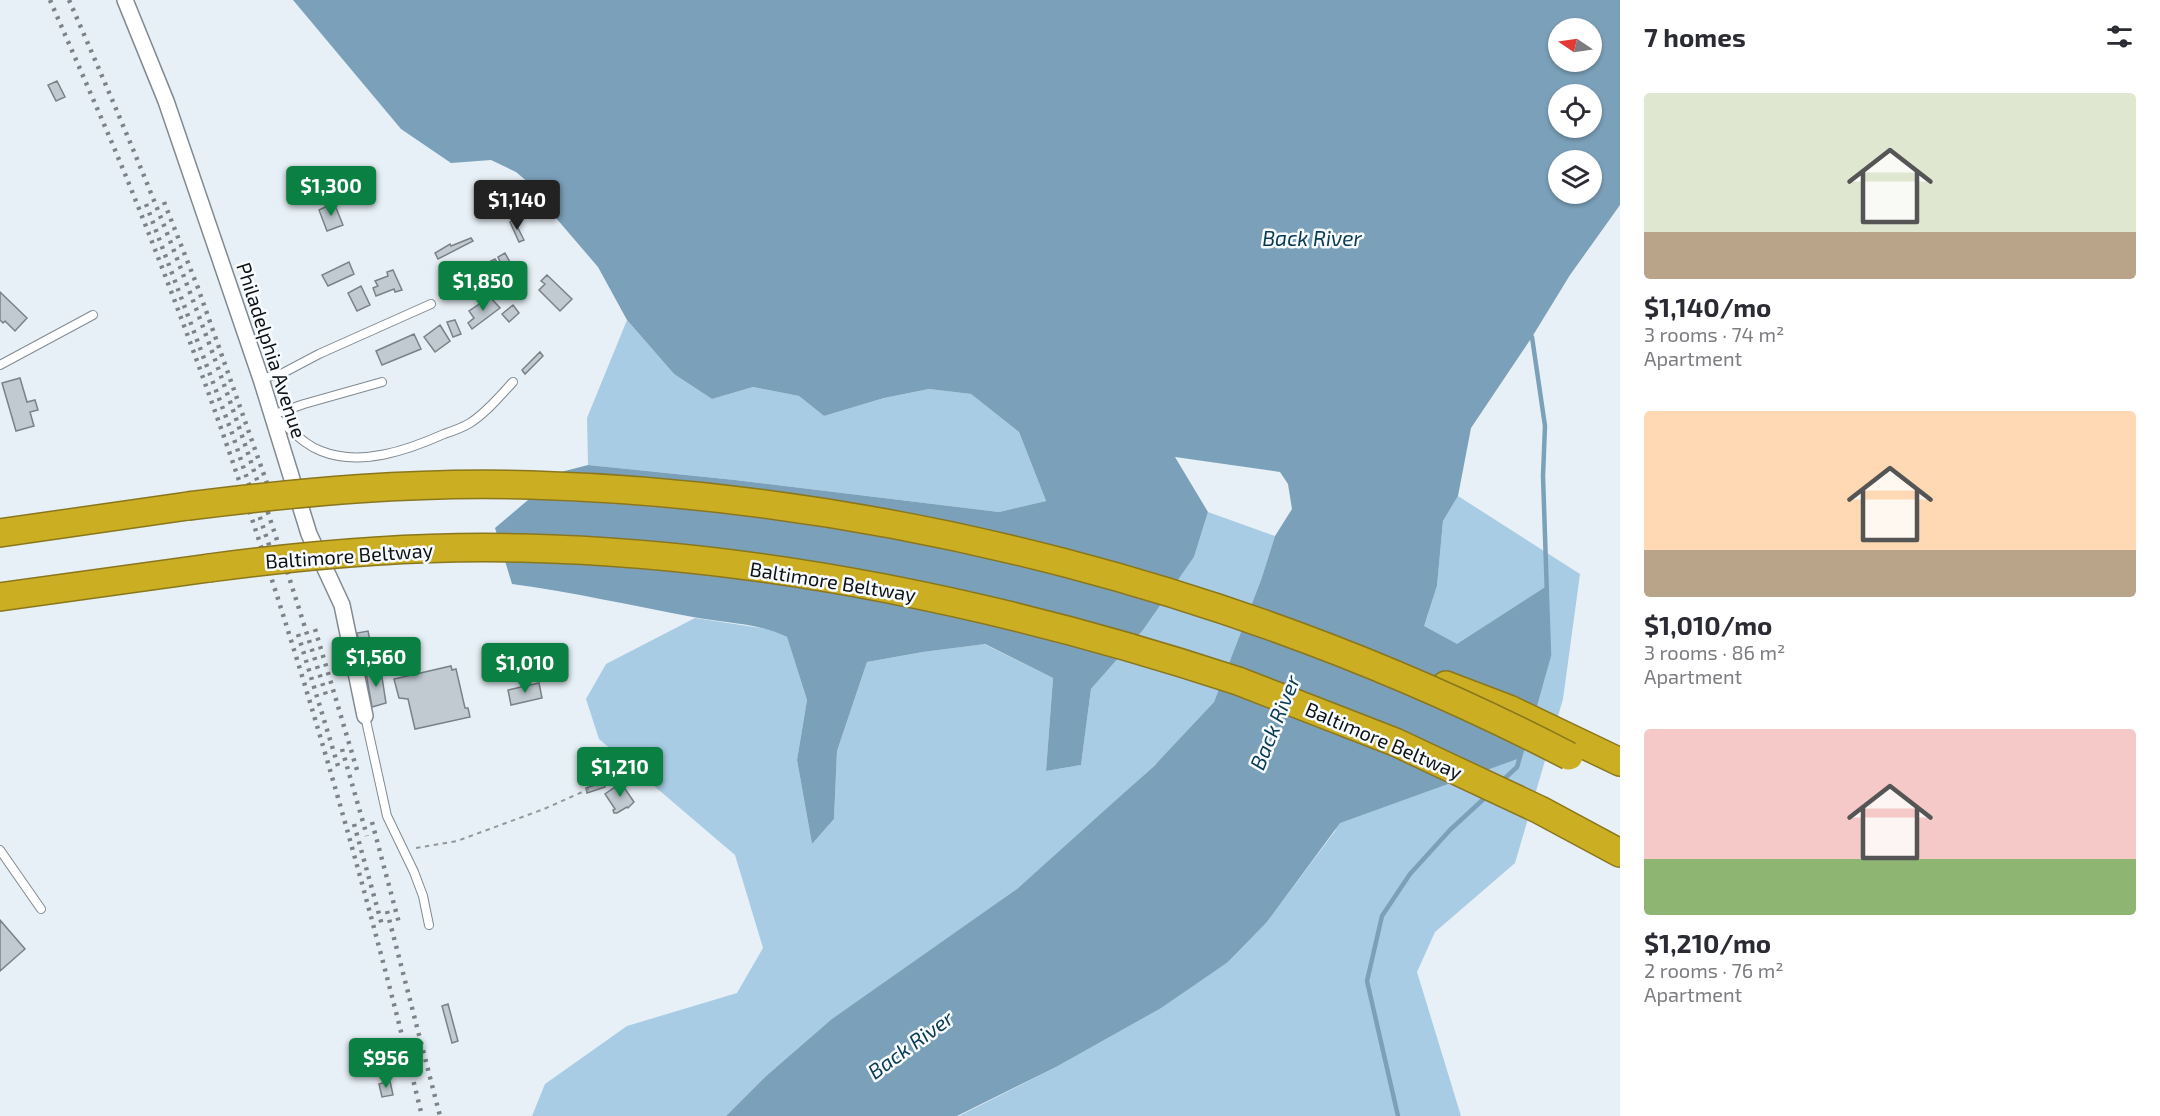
<!DOCTYPE html>
<meta charset="utf-8">
<style>
:root{--surface:#fff;--page:#f2f2f3;--text:#2b2b33;--muted:#7c7c81;--accent:#0b8043}
body{margin:0;font-family:"Exo 2",sans-serif;background:var(--page);color:var(--text);height:100vh;display:flex;flex-direction:column;font-size:22px;white-space:nowrap}
*{box-sizing:border-box;margin:0}
p{font-size:20px;color:var(--muted)}
.icon{flex:none;width:33px;height:33px;fill:none;stroke:currentColor;stroke-width:2;stroke-linecap:round;stroke-linejoin:round}
.map{position:relative;flex:1;overflow:hidden}
.side{display:flex;flex-direction:column;background:var(--surface);width:540px}
.side>*{flex:none}
.needle{width:39px;rotate:283deg}
.fabs{position:absolute;left:1548px;top:18px;display:grid;gap:12px}
.fabs a{display:grid;place-items:center;width:54px;height:54px;border-radius:50%;background:var(--surface);box-shadow:0 2px 4px #0004;font-size:30px}
.price{position:absolute;translate:-50% -51px;padding:0 14px;border-radius:6px;background:var(--accent);color:#fff;font-size:20px;line-height:39px;filter:drop-shadow(0 2px 3px #0008)}
.price::after{content:'';position:absolute;left:50%;top:36px;width:18px;height:14px;margin-left:-9px;background:inherit;clip-path:polygon(0 0,100% 0,50% 100%)}
.price.active{background:#222;color:#fff}
ul{padding:0;list-style:none}
li{display:grid;align-content:center;gap:12px;height:318px;padding:0 24px}
li span{display:grid;place-items:center;height:186px;border-radius:6px;color:#555}
li>.icon{margin-inline-start:auto}
span .icon{width:108px;height:108px;fill:#fffc;stroke-width:1}
li b{font-size:26px}
h2{display:flex;justify-content:space-between;align-items:center;height:72px;padding:0 24px;font-size:26px}
main{display:flex;flex:1;min-height:0}
.map>svg:first-child{display:block}
.green{fill:#a8cce4}
.water{fill:#7ba0b9;fill-rule:evenodd}
.lines{fill:none;stroke-linecap:round;stroke-linejoin:round}
.stream{stroke:#7ba0b9;stroke-width:4.5}
.building{fill:#c1cad1;stroke:#7a8288;stroke-width:1.5}
.service-casing{stroke:#818a90;stroke-width:10}
.minor-casing{stroke:#818a90;stroke-width:18}
.motorway-casing{stroke:#8a771d;stroke-width:30}
.path{stroke:#92999d;stroke-width:2;stroke-dasharray:4.5 4.5;stroke-linecap:butt}
.service{stroke:#fff;stroke-width:8}
.minor{stroke:#fff;stroke-width:15}
.motorway{stroke:#ccae22;stroke-width:27}
.rail{stroke:#7d8387;stroke-width:4.5;stroke-dasharray:3 6;stroke-linecap:butt}
.motorway-bridge-casing{stroke:#8a771d;stroke-width:30;stroke-linecap:butt}
.motorway-bridge{stroke:#ccae22;stroke-width:27}
.labels{text-anchor:middle;dominant-baseline:central;stroke-width:5;stroke-linejoin:round;paint-order:stroke}
.street-label{font-size:20px;fill:#0f1214;stroke:#f9fcff}
.water-label{font-size:21px;font-style:italic;fill:#073a53;stroke:#f9fcff}
</style>
<main>
<div class="map">
<svg width="1620" height="1116" viewBox="0 0 1620 1116">
<rect width="100%" height="100%" fill="#e7f0f6"/>
<path class="green" d="M627,320l47,54 38,25 41,-12 46,9 25,20 60,-18 45,-9 42,5 48,38 27,69 -47,11 -264,-32 -147,-15 -1,-47z
M1458,496l122,78 -17,125 -48,164 -80,69 -18,40 44,144h-502l95,-48 174,-106 39,-40 68,-91 92,-214 10,-31 6,-65z
M1208,512l67,24 -14,44 -47,122 -53,57 -63,59 -81,71 -253,189 -38,38h-194l13,-32 82,-58 110,-33 26,-45 -28,-93 -136,-116 -13,-40 20,-35 89,-46 78,12 14,7 20,63 -10,60 15,84 22,-25 3,-68 30,-89 56,-10 61,-8 69,34 -7,93 35,-6 10,-76 52,-59 51,-73z"/>
<path class="water" d="M293,0h1327v205l-50,70 -38,62 -61,91 -13,68 -15,25 -6,65 -13,40 33,18 90,-58 2,61 -29,111 -180,65 -73,99 -39,40 -67,46 -107,60 -97,48h-231l38,-38 68,-59 185,-130 137,-123 60,-64 47,-122 14,-44 17,-27 -4,-25 -8,-12 -105,-15 33,55 -14,45 -51,73 -52,59 -10,76 -35,6 7,-93 -68,-34 -62,8 -56,10 -30,89 -3,68 -22,25 -15,-84 10,-60 -20,-63c-28,-14 -63,-14 -94,-20 -60,-11 -120,-25 -181,-33l-17,-56 66,-56 27,-7 147,15 264,32 47,-11 -27,-69 -48,-38 -42,-5 -45,9 -60,18 -25,-20 -46,-9 -41,12 -38,-25 -47,-54 -29,-53 -42,-49 -20,-29 -20,-17 -25,-12 -40,3 -50,-34zM1558,28h34v34h-34zM1558,94h34v34h-34zM1558,160h34v34h-34z"/>
<g class="lines">
<path class="stream" d="M1532,337l13,89 -2,50 6,179 -16,57
M1502,781l15,-14 7,-24
M1398,1116l-31,-135 15,-65 28,-42 40,-44 38,-35"/>
</g>
<path class="building" d="M57,81l8,16 -9,4 -8,-16z
M334,203l9,22 -16,6 -8,-21z
M514,220l10,20 -5,2 -9,-20z
M471,238l2,3 -35,18 -3,-6 15,-9 1,2z
M505,253l6,11 -8,4 -5,-11z
M495,259l2,3 -11,6 4,7 -15,8 -6,-11z
M349,262l5,12 -26,12 -6,-11z
M393,270l9,20 -7,2 -1,-3 -18,7 -3,-8 5,-2 -3,-5 13,-5 -1,-4z
M547,275l25,24 -12,12 -21,-21 6,-6 -4,-3z
M361,286l9,19 -13,6 -9,-18z
M0,292l27,26 -12,13 -10,-10 -2,2 -3,-3z
M490,297l10,11 -28,21 -4,-6 6,-5 -5,-7z
M513,305l6,8 -10,9 -7,-8z
M455,320l6,14 -8,3 -6,-15z
M440,325l10,16 -15,11 -11,-15z
M414,334l7,15 -39,16 -6,-14z
M540,352l3,4 -18,18 -3,-4z
M20,378l7,24 8,-2 3,10 -8,2 4,14 -18,5 -14,-48z
M368,631l5,25 -10,2 -6,-25z
M451,666l1,4 4,-1 9,39h3l2,9 -55,12 -7,-30 -9,-1 -5,-19z
M381,671l5,32 -14,4 -6,-34z
M539,683l3,15 -31,7 -3,-15z
M604,782l1,5 -18,6 -1,-5z
M621,783l13,19 -6,6 -1,-1 -10,6h-3l-1,-3 2,-1 -10,-15z
M0,920l25,29 -25,22z
M448,1004l10,37 -6,2 -10,-37z
M390,1081l3,14 -11,2 -3,-13z"/>
<g class="lines">
<defs>
<path id="service" d="M0,365l93,-50
M261,379l22,-6 36,-19 112,-50
M272,415l32,-11 78,-22
M273,416c17,11 29,28 48,35 40,16 87,-1 123,-17 9,-3 18,-6 26,-11 16,-10 30,-27 43,-41
M365,716l22,100 27,56 9,24 6,29
M0,850l41,59"/>
<path id="minor" d="M125,0l41,101 95,278 48,155 33,71 23,111"/>
<path id="motorway" d="M0,533l188,-27
M0,597l209,-29
M1238,681l157,61 145,68 80,43
M1446,685l63,24 111,53"/>
</defs>
<use href="#service" class="service-casing"/>
<use href="#minor" class="minor-casing"/>
<use href="#motorway" class="motorway-casing"/>
<path class="path" d="M416,848l41,-7 87,-32 45,-20"/>
<use href="#service" class="service"/>
<use href="#minor" class="minor"/>
<use href="#motorway" class="motorway"/>
<path class="rail" d="M50,0c25,58 51,116 75,174 124,305 219,622 297,942
M69,0c42,96 83,192 120,290 51,133 95,269 137,405
M164,202l34,86 71,201
M146,204l86,229 40,121
M315,629l42,141
M298,634l40,132
M342,749l25,87
M372,822l27,101
M354,824l28,101
M387,911l53,205"/>
<defs>
<path id="motorway-bridge" d="M188,506c113,-14 228,-25 343,-21 357,11 720,106 1038,271
M209,568c104,-14 209,-23 314,-20 243,6 484,57 715,133"/>
</defs>
<use href="#motorway-bridge" class="motorway-bridge-casing"/>
<use href="#motorway-bridge" class="motorway-bridge"/>
</g>
<g class="labels">
<g class="street-label">
<text transform="translate(272 350) rotate(72)">Philadelphia Avenue</text>
<text transform="translate(349 555) rotate(-4)">Baltimore Beltway</text>
<text transform="translate(833 581) rotate(9)">Baltimore Beltway</text>
<text transform="translate(1384 740) rotate(23)">Baltimore Beltway</text>
</g>
<g class="water-label">
<text x="1312" y="237">Back River</text>
<text transform="translate(1274 722) rotate(-68)">Back River</text>
<text transform="translate(910 1044) rotate(-36)">Back River</text>
</g>
</g>
</svg>
<div class="fabs">
<a><svg class="needle" viewBox="-14 -14 28 28"><path d="M0-13l5 13h-10z" fill="#e53935"/><path d="M0 13l5-13h-10z" fill="#7c7c81"/></svg></a>
<a><svg class="icon" aria-label="locate" viewBox="0 0 24 24"><circle cx="12" cy="12" r="6"/><path d="M12 2v4M12 18v4M2 12h4M18 12h4"/></svg></a>
<a><svg class="icon" aria-label="layers" viewBox="0 0 24 24"><path d="M12 4l9 5-9 5-9-5zM3 14l9 5 9-5"/></svg></a>
</div>
<b class="price" style="left:331px;top:217px">$1,300</b>
<b class="price active" style="left:517px;top:231px">$1,140</b>
<b class="price" style="left:483px;top:312px">$1,850</b>
<b class="price" style="left:376px;top:688px">$1,560</b>
<b class="price" style="left:525px;top:694px">$1,010</b>
<b class="price" style="left:620px;top:798px">$1,210</b>
<b class="price" style="left:386px;top:1089px">$956</b>
</div>
<section class="side">
<h2>7 homes<svg class="icon" aria-label="filters" viewBox="0 0 24 24"><path d="M4 7h16M4 17h16"/><circle cx="9" cy="7" r="2"/><circle cx="15" cy="17" r="2"/></svg></h2>
<ul>
<li><span style="background:linear-gradient(#dfe7d0 75%,#b9a48a 0)"><svg class="icon" aria-label="home" viewBox="0 0 24 24"><path d="M3 11l9-7 9 7M6 9v11h12V9"/></svg></span><div><b>$1,140/mo</b><p>3 rooms · 74 m²</p><p>Apartment</p></div></li>
<li><span style="background:linear-gradient(#ffd9b3 75%,#b9a48a 0)"><svg class="icon" aria-label="home" viewBox="0 0 24 24"><path d="M3 11l9-7 9 7M6 9v11h12V9"/></svg></span><div><b>$1,010/mo</b><p>3 rooms · 86 m²</p><p>Apartment</p></div></li>
<li><span style="background:linear-gradient(#f6c9c9 70%,#8fb573 0)"><svg class="icon" aria-label="home" viewBox="0 0 24 24"><path d="M3 11l9-7 9 7M6 9v11h12V9"/></svg></span><div><b>$1,210/mo</b><p>2 rooms · 76 m²</p><p>Apartment</p></div></li>
</ul>
</section>
</main>
